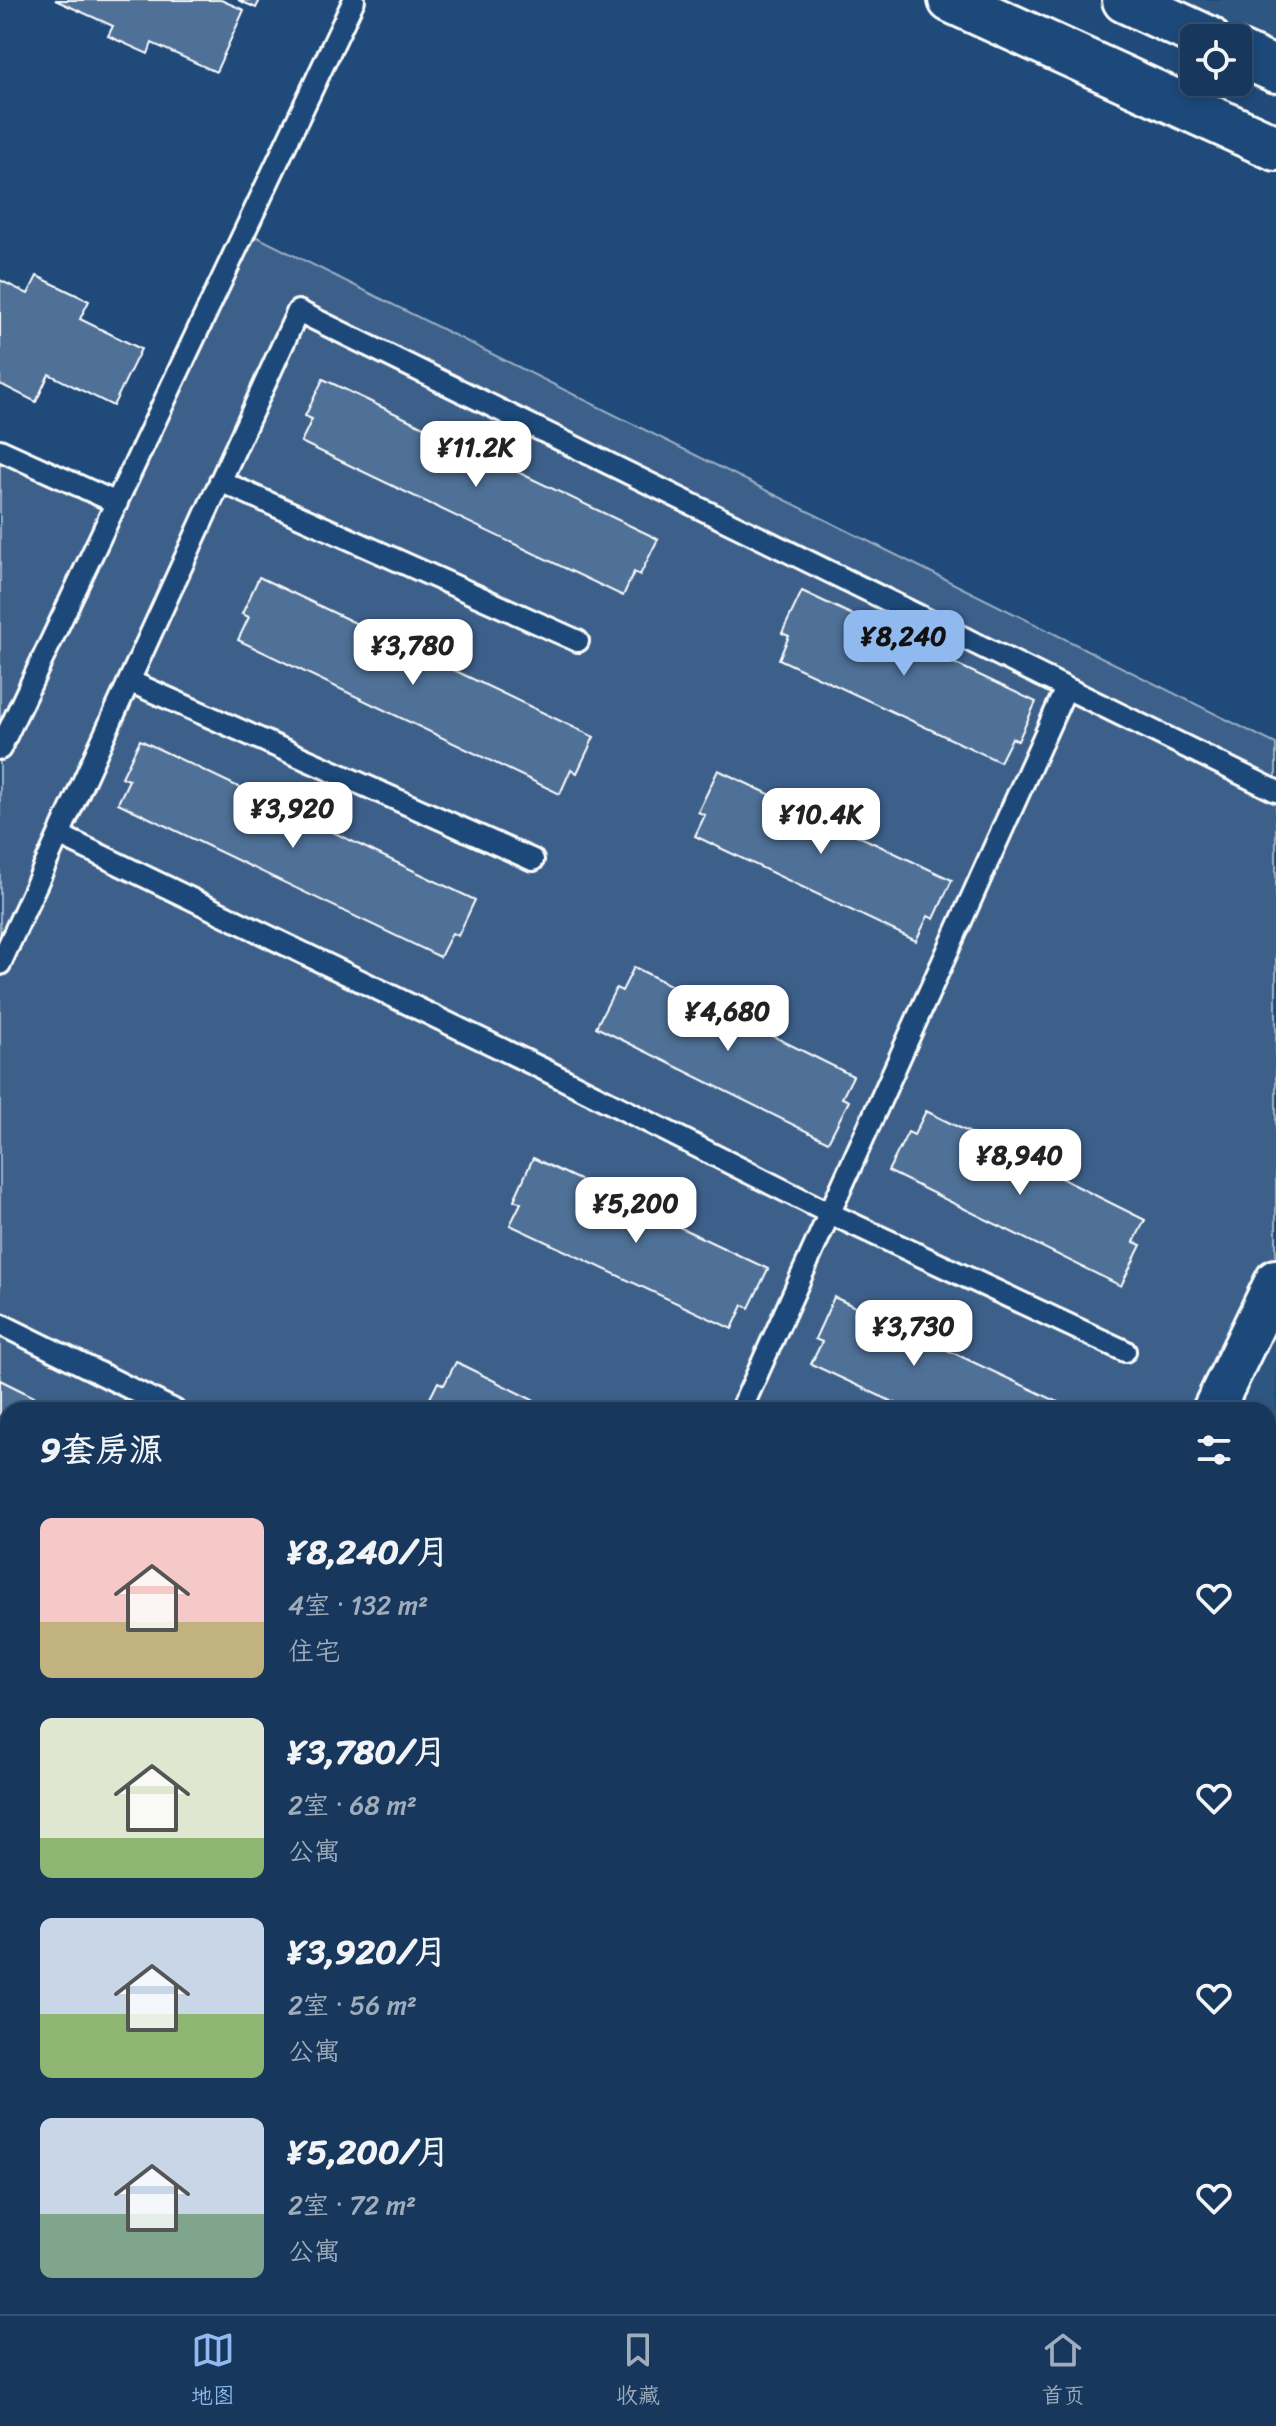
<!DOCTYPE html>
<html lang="zh">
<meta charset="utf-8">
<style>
:root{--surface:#17385c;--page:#203f62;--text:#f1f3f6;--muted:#9eacbb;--line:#365272;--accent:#90b9f0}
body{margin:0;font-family:Sriracha,"LXGW WenKai TC",sans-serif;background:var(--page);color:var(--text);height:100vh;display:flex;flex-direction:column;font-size:30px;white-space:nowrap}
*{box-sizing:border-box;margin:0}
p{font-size:26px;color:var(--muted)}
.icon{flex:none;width:44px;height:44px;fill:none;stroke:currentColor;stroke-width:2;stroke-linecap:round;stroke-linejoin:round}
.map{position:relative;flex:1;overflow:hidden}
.side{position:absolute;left:0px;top:1402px;width:1276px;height:912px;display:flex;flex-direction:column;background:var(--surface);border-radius:24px 24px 0 0;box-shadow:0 4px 12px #0003,0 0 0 2px var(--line)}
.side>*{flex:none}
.controls{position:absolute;left:1180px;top:24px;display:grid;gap:16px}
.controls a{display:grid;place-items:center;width:72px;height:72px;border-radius:12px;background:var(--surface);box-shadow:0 4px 12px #0003,0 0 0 2px var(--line);font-size:40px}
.price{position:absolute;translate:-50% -68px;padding:0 18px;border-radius:16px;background:#fff;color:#222;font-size:26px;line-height:52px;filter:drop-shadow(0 2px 4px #0008)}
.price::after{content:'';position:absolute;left:50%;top:48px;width:24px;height:18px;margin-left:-12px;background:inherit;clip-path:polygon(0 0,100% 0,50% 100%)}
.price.active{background:var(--accent);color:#111}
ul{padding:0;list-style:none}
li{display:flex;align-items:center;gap:24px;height:200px;padding:0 40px}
li span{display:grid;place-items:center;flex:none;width:224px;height:160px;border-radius:12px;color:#555}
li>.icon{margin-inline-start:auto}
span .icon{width:96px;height:96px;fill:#fffc;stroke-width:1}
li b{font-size:34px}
h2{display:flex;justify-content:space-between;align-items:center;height:96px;padding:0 40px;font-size:34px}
.dock{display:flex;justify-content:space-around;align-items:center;height:112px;border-top:2px solid var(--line);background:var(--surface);font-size:22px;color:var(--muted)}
.dock a{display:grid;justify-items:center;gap:4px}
.dock .active{color:var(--accent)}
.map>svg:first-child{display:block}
.built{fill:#2e5683}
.green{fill:#3c618b;stroke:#9eb0c5;stroke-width:2}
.building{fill:#507197;stroke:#fff;stroke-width:2}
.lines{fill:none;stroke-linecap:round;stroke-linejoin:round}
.service-casing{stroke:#fff;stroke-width:26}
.minor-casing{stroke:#fff;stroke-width:46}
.secondary-casing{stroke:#fff;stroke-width:50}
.path{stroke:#fff;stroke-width:5;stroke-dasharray:2 6;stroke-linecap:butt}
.service{stroke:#1f4a7a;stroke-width:20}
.minor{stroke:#1f4a7a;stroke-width:40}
.secondary{stroke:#1f4a7a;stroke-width:44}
</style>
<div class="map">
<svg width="1276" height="2314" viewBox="0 0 1276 2314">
<rect width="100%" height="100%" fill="#1f4a7a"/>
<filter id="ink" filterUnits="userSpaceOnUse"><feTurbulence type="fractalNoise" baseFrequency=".0125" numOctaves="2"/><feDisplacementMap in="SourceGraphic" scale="16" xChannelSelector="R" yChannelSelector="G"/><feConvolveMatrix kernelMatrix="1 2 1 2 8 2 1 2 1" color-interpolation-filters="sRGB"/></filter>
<g filter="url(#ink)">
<path class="built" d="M1125,0h151v70z
M1276,1280v622l-8,-4v-488h-55z
M8,2045v261h646l17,8h-671v-253z"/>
<path class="green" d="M245,231l1031,513v536l-63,130h-1205v635l-8,16v-1611l117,52z
M1268,1896l8,3v415h-605l-17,-8h614z
M456,2306l48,3 11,5h-80z"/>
<path class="building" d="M55,0h166l23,10 -28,62 -64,-29 -4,11 -40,-18 5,-10z
M238,0h22l-4,8z
M37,276l52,25 -9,18 61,30 -28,57 -64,-32 -13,28 -36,-18v-104l28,14z
M323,379l335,160 -18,36 -6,-3 -11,24 -322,-154 11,-23 -7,-3z
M259,577l335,160 -17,36 -6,-4 -11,25 -322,-154 11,-23 -7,-3z
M802,591l234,111 -18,39 -6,-3 -12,24 -221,-103 10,-23 -7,-3z
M140,740l335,160 -17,36 -6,-3 -12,24 -322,-154 11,-23 -7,-3z
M718,770l234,110 -18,39 -6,-3 -12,25 -221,-105 10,-21 -7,-3z
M634,967l219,109 -11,22 7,3 -21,41 -232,-115 20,-39 6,3z
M926,1111l219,109 -11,22 7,3 -20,41 -233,-115 20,-39 6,3z
M533,1158l235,111 -19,39 -6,-3 -11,24 -222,-104 11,-22 -7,-3z
M834,1297l235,110 -1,3h-158l-99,-46 11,-22 -7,-3z
M456,1362l97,48h-129l14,-28 6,3z
M0,1380l60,30h-52v54l-8,-4z
M1276,1435v204l-8,17v-204z
M0,1616l8,4v80l-8,-4z
M0,1843l8,4v80l-8,-4z
M8,2222v84h50l-4,8h-54v-76z"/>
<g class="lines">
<defs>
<path id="service" d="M0,450l117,53
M220,481l358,160
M129,681l404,179
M0,749l354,-749
M59,835l486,235 284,143 296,138
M0,964l298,-653 978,480
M0,1324l174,86
M741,1410l325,-722
M0,1548l8,4
M1268,1746l8,3
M0,1790l8,4
M0,2003l8,4
M0,2061l8,-16"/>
<path id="minor" d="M1213,1410l63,-130
M776,2314l4,-8"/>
<path id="secondary" d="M951,0l325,148
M1125,0l82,38
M1238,53l38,17"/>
</defs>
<use href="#service" class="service-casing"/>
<use href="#minor" class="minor-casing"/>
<use href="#secondary" class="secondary-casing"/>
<path class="path" d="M0,2180l8,-16
M654,2306l17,8
M362,2314l3,-8"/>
<use href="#service" class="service"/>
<use href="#minor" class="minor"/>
<use href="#secondary" class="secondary"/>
</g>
</g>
</svg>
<div class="controls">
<a><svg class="icon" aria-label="locate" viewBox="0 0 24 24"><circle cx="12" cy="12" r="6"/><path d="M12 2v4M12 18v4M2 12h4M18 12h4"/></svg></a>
</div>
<b class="price" style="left:476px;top:489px">¥11.2K</b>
<b class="price active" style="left:904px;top:678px">¥8,240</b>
<b class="price" style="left:413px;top:687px">¥3,780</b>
<b class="price" style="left:293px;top:850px">¥3,920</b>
<b class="price" style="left:821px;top:856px">¥10.4K</b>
<b class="price" style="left:728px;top:1053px">¥4,680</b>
<b class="price" style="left:1020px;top:1197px">¥8,940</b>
<b class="price" style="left:636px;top:1245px">¥5,200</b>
<b class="price" style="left:914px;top:1368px">¥3,730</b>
<section class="side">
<h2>9套房源<svg class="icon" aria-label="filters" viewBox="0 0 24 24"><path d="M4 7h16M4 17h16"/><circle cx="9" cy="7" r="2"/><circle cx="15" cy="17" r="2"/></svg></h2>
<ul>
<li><span style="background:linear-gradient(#f6c9c9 65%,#c2b280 0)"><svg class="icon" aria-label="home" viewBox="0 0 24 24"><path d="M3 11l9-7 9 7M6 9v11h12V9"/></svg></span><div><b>¥8,240/月</b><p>4室 · 132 m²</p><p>住宅</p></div><svg class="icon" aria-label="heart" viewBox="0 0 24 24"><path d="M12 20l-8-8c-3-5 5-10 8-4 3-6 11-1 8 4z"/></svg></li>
<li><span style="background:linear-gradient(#dfe7d0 75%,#8fb573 0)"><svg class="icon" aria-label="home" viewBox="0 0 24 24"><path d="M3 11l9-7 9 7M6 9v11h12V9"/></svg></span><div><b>¥3,780/月</b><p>2室 · 68 m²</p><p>公寓</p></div><svg class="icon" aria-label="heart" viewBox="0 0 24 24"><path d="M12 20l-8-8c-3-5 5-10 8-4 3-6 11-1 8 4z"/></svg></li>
<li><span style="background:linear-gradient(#c9d6e8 60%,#8fb573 0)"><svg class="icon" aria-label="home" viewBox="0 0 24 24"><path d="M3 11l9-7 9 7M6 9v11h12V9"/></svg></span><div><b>¥3,920/月</b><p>2室 · 56 m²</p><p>公寓</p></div><svg class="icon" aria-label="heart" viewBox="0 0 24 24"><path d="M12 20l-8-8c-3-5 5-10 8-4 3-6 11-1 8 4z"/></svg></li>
<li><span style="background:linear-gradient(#c9d6e8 60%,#7fa58c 0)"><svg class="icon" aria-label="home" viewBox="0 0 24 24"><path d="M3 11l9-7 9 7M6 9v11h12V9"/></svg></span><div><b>¥5,200/月</b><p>2室 · 72 m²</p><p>公寓</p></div><svg class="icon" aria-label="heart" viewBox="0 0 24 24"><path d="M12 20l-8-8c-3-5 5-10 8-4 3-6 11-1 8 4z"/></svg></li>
</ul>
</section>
</div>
<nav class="dock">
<a class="active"><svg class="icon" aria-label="map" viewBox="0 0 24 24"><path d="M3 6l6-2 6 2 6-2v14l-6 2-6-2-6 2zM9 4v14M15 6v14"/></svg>地图</a>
<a><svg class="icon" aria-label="saved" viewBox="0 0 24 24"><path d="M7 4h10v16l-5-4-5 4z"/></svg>收藏</a>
<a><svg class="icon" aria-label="home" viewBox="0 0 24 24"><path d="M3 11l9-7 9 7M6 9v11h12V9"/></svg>首页</a>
</nav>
